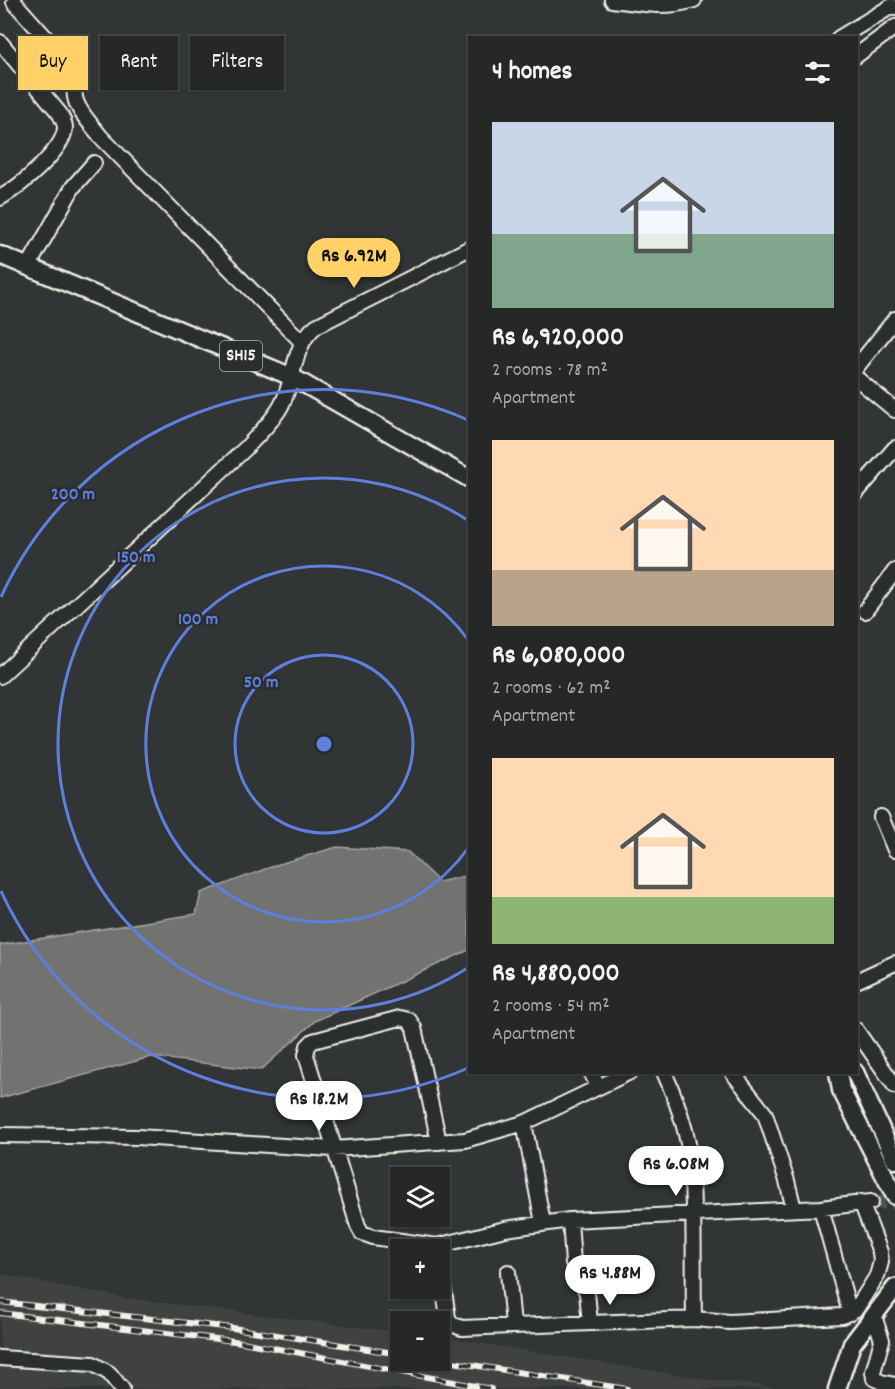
<!DOCTYPE html>
<meta charset="utf-8">
<style>
:root{--surface:#262828;--page:#2e3030;--text:#f1f3f6;--muted:#a4a6a8;--line:#424445;--accent:#ffd166}
body{margin:0;font-family:Dekko,sans-serif;background:var(--page);color:var(--text);height:100vh;display:flex;flex-direction:column;font-size:22px;white-space:nowrap}
*{box-sizing:border-box;margin:0}
p{font-size:20px;color:var(--muted)}
.icon{flex:none;width:33px;height:33px;fill:none;stroke:currentColor;stroke-width:2;stroke-linecap:round;stroke-linejoin:round}
.map{position:relative;flex:1;overflow:hidden}
.panel{position:absolute;left:468px;top:36px;width:390px;height:1038px;display:flex;flex-direction:column;background:var(--surface);border-radius:0px;box-shadow:0 2px 4px #0004,0 0 0 2px var(--line)}
.panel>*{flex:none}
.top-card{position:absolute;left:18px;top:36px;width:360px;height:54px;display:flex;gap:12px}
.tools{position:absolute;left:390px;top:1167px;display:grid;gap:12px}
.tools a{display:grid;place-items:center;width:60px;height:60px;border-radius:0px;background:var(--surface);box-shadow:0 2px 4px #0004,0 0 0 2px var(--line);font-size:30px}
.price{position:absolute;translate:-50% -51px;padding:0 14px;border-radius:21px;background:#fff;color:#222;font-size:20px;line-height:39px;filter:drop-shadow(0 2px 3px #0008)}
.price::after{content:'';position:absolute;left:50%;top:36px;width:18px;height:14px;margin-left:-9px;background:inherit;clip-path:polygon(0 0,100% 0,50% 100%)}
.price.selected{background:var(--accent);color:#111}
ul{padding:0;list-style:none}
li{display:grid;align-content:center;gap:12px;height:318px;padding:0 24px}
li span{display:grid;place-items:center;height:186px;border-radius:0px;color:#555}
li>.icon{margin-inline-start:auto}
span .icon{width:108px;height:108px;fill:#fffc;stroke-width:1}
li b{font-size:26px}
h2{display:flex;justify-content:space-between;align-items:center;height:72px;padding:0 24px;font-size:26px}
.tag{padding:0 21px;border-radius:0px;background:var(--surface);box-shadow:0 2px 4px #0004,0 0 0 2px var(--line);font-size:21px;line-height:54px}
.tag.selected{background:var(--accent);color:#111}
.map>svg:first-child{display:block}
.built{fill:#404242}
.water{fill:#727370;stroke:#a6a5a0;stroke-width:1.5}
.lines{fill:none;stroke-linecap:round;stroke-linejoin:round}
.minor-tunnel{stroke:#4f5150;stroke-width:14;stroke-dasharray:14 7;stroke-linecap:butt}
.minor-casing{stroke:#f4f1e8;stroke-width:18}
.major-casing{stroke:#f4f1e8;stroke-width:21}
.minor{stroke:#2a2d2e;stroke-width:14}
.major{stroke:#2a2d2e;stroke-width:16}
.rail-casing{stroke:#f4f1e8;stroke-width:6}
.rail{stroke:#2a2d2e;stroke-width:4;stroke-dasharray:11;stroke-linecap:butt}
.ring{fill:none;stroke:#5e7fdd;stroke-width:3}
.labels{text-anchor:middle;dominant-baseline:central;stroke-width:5;stroke-linejoin:round;paint-order:stroke}
.shield{fill:#2a2d2e;stroke:#b7b6b0;stroke-width:1.5}
.shield-label{font-size:18px;font-weight:bold;fill:#f4f1e8}
.centre{fill:#5e7fdd;stroke:#2a2d2e;stroke-width:3}
.ring-label{font-size:18px;text-anchor:middle;font-weight:bold;fill:#5e7fdd;stroke:#2a2d2e;stroke-width:5;stroke-linejoin:round;paint-order:stroke}
</style>
<div class="map">
<svg width="895" height="1389" viewBox="0 0 895 1389">
<rect width="100%" height="100%" fill="#323535"/>
<filter id="ink" filterUnits="userSpaceOnUse"><feTurbulence type="fractalNoise" baseFrequency=".0167" numOctaves="2"/><feDisplacementMap in="SourceGraphic" scale="12" xChannelSelector="R" yChannelSelector="G"/><feConvolveMatrix kernelMatrix="1 2 1 2 8 2 1 2 1" color-interpolation-filters="sRGB"/></filter>
<g filter="url(#ink)">
<path class="built" d="M0,1274l125,24 275,34v28h40v-23l265,42 85,10h-790z"/>
<path class="water" d="M337,847l71,5 31,30 30,-7v75l-154,71 -54,49 -110,-13 -151,41v-153l196,-31 5,-21 78,-29z"/>
<g class="lines">
<path class="minor-tunnel" d="M871,1202l24,1"/>
<defs>
<path id="minor" d="M612,0c29,4 54,9 82,0
M14,2l56,63c7,11 3,20 5,32 2,14 18,29 26,40l201,205
M839,38l53,-32 3,2
M0,42l60,72c1,3 5,9 5,13 0,23 -46,60 -65,71
M856,56l39,-29
M28,267l45,-80 21,-24
M856,368l39,-49
M856,378l39,32
M856,493l39,-45
M865,611l30,-40
M0,676l245,-227c12,-13 27,-27 36,-43 14,-25 11,-61 35,-80l154,-78
M881,817l14,33
M856,981l39,-18
M856,1030l39,56
M591,1072l7,14
M664,1072c13,29 25,62 27,94 4,50 2,102 3,153
M732,1072l33,42 22,67 7,28
M524,1123l19,100
M0,1135l137,2 196,12 132,-9 59,-17 106,-51
M439,1142l-25,-114 -5,-8 -9,-2 -87,23 -5,5 -2,9 52,171 4,7 11,4 64,9 68,-17 65,-9 251,-12 50,-6
M821,1208l29,105
M570,1220l3,43 14,30 3,30
M440,1263l8,55 3,6 11,4 232,-9 36,3 112,-6 14,-7 21,-33 4,-14 -1,-10 -19,-50
M508,1272l5,53
M874,1316l8,24 -9,32 1,6 7,4 14,3
M0,1358l93,6 16,9 13,16"/>
<path id="major" d="M0,255l292,122 178,102
M838,1072l3,18 54,106
M855,1072l40,88
M837,1389l15,-45 43,-56"/>
</defs>
<use href="#minor" class="minor-casing"/>
<use href="#major" class="major-casing"/>
<use href="#minor" class="minor"/>
<use href="#major" class="major"/>
<defs>
<path id="rail" d="M0,1302l233,26 167,26
M0,1313l242,29 249,47
M440,1360l187,29"/>
</defs>
<use href="#rail" class="rail-casing"/>
<use href="#rail" class="rail"/>
</g>
</g>
<g class="ring">
<circle cx="324" cy="744" r="89"/>
<path d="M469 847A178 178 0 1 1 469 641"/>
<path d="M469 967A266 266 0 1 1 469 521"/>
<path d="M468 1068A355 355 0 0 1 1 891M1 597A355 355 0 0 1 468 420"/>
</g>
<g class="labels">
<rect class="shield" x="220" y="341" width="42" height="30" rx="4.5"/>
<g class="shield-label">
<text x="241" y="356">SH15</text>
</g>
</g>
<circle cx="324" cy="744" r="9" class="centre"/>
<g class="ring-label">
<text x="73" y="499">200 m</text>
<text x="136" y="562">150 m</text>
<text x="198" y="624">100 m</text>
<text x="261" y="687">50 m</text>
</g>
</svg>
<div class="tools">
<a><svg class="icon" aria-label="layers" viewBox="0 0 24 24"><path d="M12 4l9 5-9 5-9-5zM3 14l9 5 9-5"/></svg></a>
<a>+</a>
<a>−</a>
</div>
<b class="price selected" style="left:354px;top:289px">Rs 6.92M</b>
<b class="price" style="left:319px;top:1132px">Rs 18.2M</b>
<b class="price" style="left:676px;top:1197px">Rs 6.08M</b>
<b class="price" style="left:610px;top:1306px">Rs 4.88M</b>
<div class="top-card">
<a class="tag selected">Buy</a>
<a class="tag">Rent</a>
<a class="tag">Filters</a>
</div>
<section class="panel">
<h2>4 homes<svg class="icon" aria-label="filters" viewBox="0 0 24 24"><path d="M4 7h16M4 17h16"/><circle cx="9" cy="7" r="2"/><circle cx="15" cy="17" r="2"/></svg></h2>
<ul>
<li><span style="background:linear-gradient(#c9d6e8 60%,#7fa58c 0)"><svg class="icon" aria-label="home" viewBox="0 0 24 24"><path d="M3 11l9-7 9 7M6 9v11h12V9"/></svg></span><div><b>Rs 6,920,000</b><p>2 rooms · 78 m²</p><p>Apartment</p></div></li>
<li><span style="background:linear-gradient(#ffd9b3 70%,#b9a48a 0)"><svg class="icon" aria-label="home" viewBox="0 0 24 24"><path d="M3 11l9-7 9 7M6 9v11h12V9"/></svg></span><div><b>Rs 6,080,000</b><p>2 rooms · 62 m²</p><p>Apartment</p></div></li>
<li><span style="background:linear-gradient(#ffd9b3 75%,#8fb573 0)"><svg class="icon" aria-label="home" viewBox="0 0 24 24"><path d="M3 11l9-7 9 7M6 9v11h12V9"/></svg></span><div><b>Rs 4,880,000</b><p>2 rooms · 54 m²</p><p>Apartment</p></div></li>
</ul>
</section>
</div>
